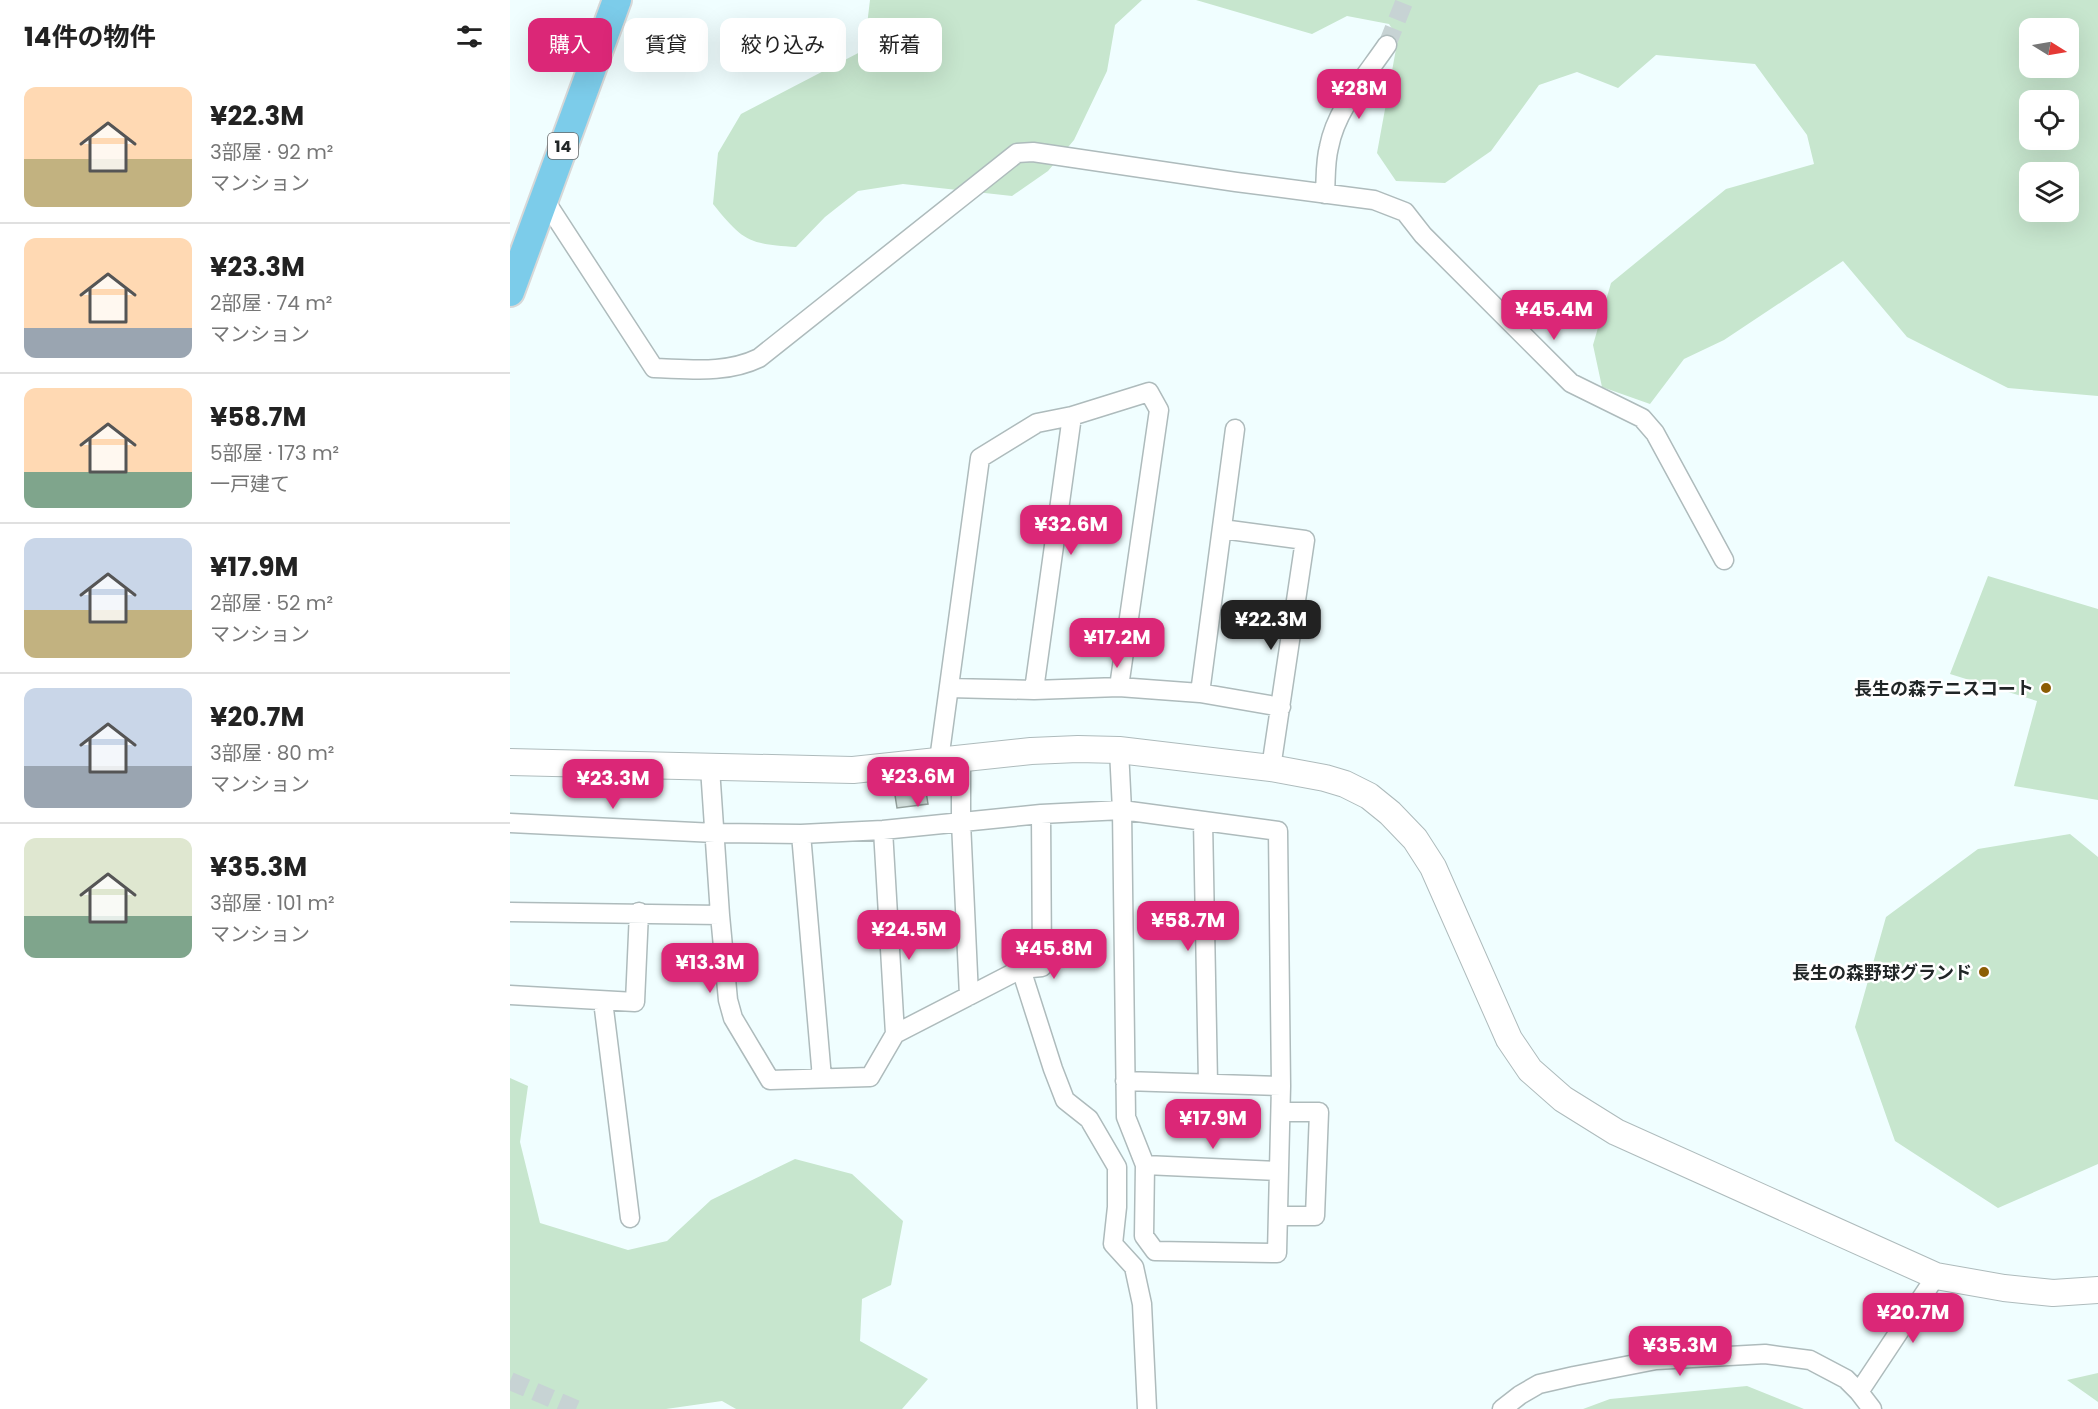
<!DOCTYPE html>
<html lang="ja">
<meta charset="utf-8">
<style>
:root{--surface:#fff;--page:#f6f6f6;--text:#222;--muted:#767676;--line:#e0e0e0;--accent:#db2777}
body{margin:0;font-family:Poppins,"Noto Sans JP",sans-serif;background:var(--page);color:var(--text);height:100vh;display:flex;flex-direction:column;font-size:22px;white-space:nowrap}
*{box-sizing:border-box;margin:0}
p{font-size:20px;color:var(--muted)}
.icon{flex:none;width:33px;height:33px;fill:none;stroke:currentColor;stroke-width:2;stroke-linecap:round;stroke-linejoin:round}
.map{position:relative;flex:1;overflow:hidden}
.details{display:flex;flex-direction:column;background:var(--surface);width:510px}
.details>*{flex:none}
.hud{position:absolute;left:18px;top:18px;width:570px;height:54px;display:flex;gap:12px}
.needle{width:39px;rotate:101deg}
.controls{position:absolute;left:1509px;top:18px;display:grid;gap:12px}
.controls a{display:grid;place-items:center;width:60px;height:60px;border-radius:12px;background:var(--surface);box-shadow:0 6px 24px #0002;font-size:30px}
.price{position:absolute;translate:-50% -51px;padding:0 14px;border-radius:12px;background:var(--accent);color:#fff;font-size:20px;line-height:39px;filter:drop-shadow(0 2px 3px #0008)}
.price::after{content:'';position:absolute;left:50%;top:36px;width:18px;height:14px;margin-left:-9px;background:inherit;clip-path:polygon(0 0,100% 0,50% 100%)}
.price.current{background:#222;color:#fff}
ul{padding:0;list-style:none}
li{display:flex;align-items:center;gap:18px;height:150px;padding:0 24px}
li+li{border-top:2px solid var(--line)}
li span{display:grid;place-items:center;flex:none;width:168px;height:120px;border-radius:12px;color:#555}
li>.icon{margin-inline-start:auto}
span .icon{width:72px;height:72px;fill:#fffc;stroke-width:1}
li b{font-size:26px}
h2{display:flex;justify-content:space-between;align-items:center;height:72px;padding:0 24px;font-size:26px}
.pill{padding:0 21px;border-radius:12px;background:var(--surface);box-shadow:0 6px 24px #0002;font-size:21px;line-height:54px}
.pill.current{background:var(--accent);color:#fff}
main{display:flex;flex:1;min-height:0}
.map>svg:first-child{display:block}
.green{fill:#c7e6ce;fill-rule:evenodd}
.building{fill:#d3e0dd;stroke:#94a19d;stroke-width:1.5}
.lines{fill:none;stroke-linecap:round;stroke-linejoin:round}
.street-tunnel{stroke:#c7d3d4;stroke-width:18;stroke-dasharray:18 9;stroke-linecap:butt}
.street-casing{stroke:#aebbbc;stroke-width:21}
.secondary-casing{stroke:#aebbbc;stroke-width:28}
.primary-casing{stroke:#d7d8d8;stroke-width:32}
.street{stroke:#fff;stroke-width:18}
.secondary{stroke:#fff;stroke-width:26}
.primary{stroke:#7cccea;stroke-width:28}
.poi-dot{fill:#8c5d04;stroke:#fff;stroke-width:2}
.labels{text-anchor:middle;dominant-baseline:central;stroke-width:5;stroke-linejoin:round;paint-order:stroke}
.shield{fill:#fff;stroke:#646768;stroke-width:1.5}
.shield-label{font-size:16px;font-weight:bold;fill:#212627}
.poi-label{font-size:18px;font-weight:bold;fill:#212627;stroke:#fff;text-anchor:end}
</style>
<main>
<section class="details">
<h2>14件の物件<svg class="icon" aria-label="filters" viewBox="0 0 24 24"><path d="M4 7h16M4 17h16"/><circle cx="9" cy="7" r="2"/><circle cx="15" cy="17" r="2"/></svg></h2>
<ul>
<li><span style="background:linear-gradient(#ffd9b3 60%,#c2b280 0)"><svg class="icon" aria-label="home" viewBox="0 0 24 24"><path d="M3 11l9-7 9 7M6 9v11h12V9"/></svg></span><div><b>¥22.3M</b><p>3部屋 · 92 m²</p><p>マンション</p></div></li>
<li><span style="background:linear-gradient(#ffd9b3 75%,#9aa5b1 0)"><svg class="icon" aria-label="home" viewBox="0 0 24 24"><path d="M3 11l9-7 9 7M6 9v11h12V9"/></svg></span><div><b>¥23.3M</b><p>2部屋 · 74 m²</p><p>マンション</p></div></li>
<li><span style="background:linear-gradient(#ffd9b3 70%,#7fa58c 0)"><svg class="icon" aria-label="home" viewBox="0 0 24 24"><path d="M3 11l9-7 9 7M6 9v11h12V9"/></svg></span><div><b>¥58.7M</b><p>5部屋 · 173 m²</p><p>一戸建て</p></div></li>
<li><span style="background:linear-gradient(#c9d6e8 60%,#c2b280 0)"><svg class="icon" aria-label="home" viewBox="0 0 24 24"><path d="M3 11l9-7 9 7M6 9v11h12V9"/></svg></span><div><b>¥17.9M</b><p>2部屋 · 52 m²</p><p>マンション</p></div></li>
<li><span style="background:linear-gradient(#c9d6e8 65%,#9aa5b1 0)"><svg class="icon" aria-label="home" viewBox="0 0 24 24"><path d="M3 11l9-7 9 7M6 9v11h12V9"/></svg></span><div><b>¥20.7M</b><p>3部屋 · 80 m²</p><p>マンション</p></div></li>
<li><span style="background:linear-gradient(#dfe7d0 65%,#7fa58c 0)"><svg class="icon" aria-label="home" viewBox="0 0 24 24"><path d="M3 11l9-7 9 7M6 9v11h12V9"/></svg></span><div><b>¥35.3M</b><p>3部屋 · 101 m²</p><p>マンション</p></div></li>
</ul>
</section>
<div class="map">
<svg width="1588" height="1409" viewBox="0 0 1588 1409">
<rect width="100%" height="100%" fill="#f0feff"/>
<path class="green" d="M360,0h272l-27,25 -8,46 -33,69 -26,31 -36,25 -109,-12 -45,7 -33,26 -29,30c-48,-3 -53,-6 -83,-43l5,-51 23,-39 123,-64z
M686,0h902v396l-90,-8 -101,-51 -64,-76 -119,79 -40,19 -34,45 -48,-17 -9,-42 18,-62 115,-94 88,-25 -7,-29 -52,-71 -99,-9 -38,33 -41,-16 -38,13 -48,66 -46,32 -49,-2 -19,-28 21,-115 -9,-14 -42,-8 -35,18zM1520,28h38v40h-38zM1520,100h38v40h-38zM1520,172h38v40h-38z
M1478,576l110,33v191l-84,-14 23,-85 -87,-27z
M1560,834l28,23v307l-100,44 -103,-67 -40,-114 31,-110 92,-68z
M0,1078l18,8 -8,56 20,81 88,27 39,-9 44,-41 84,-41 57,15 51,47 -12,64 -29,14 -2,42 68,38 -26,30h-166l-14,-8 -56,8h-156z
M1588,1373v29l-31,-22z
M1237,1386l57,23h-221l27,-10z"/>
<path class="building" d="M415,785l3,19 -31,4 -3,-19z"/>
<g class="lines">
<path class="street-tunnel" d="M877,45l18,-45
M0,1381l66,28"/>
<defs>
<path id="street" d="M815,194c1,-16 0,-32 4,-47 7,-38 37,-71 58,-102
M34,199l110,169c36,1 72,6 105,-10l258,-205 16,-1 203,30 138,18 31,12 18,23 148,148 71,35 13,15 69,127
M712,529l83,11 -34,228
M439,688l85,2 85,-3 81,6 81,14
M524,690l38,-274
M690,693l35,-264
M451,757v65l8,174
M429,760l41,-302 57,-35 35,-7 77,-24 10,18 -40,277
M200,768l10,147 8,85 5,18 37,62 100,-3 25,-43 -12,-204
M693,821l5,262
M0,823l205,10 86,1 82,-4 158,-16 81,-4 156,21 3,255 -4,167 -122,-2 -11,-15 1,-71 -19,-48 -4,-307 -3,-60
M291,834l21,244
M0,912l210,3
M511,969l32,100 12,31 24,19 28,48v40l-4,37 21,23 8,37 5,105
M0,995l125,7 4,-90
M93,1001l27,217
M385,1034l126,-65 21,-2 -1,-153
M615,1081l156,5
M635,1165l134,6
M768,1216h37l4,-104h-38
M1349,1392l77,-116
M992,1409l18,-14 19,-11 35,-8 82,-16 109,-6 45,6 36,19 13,13 13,17"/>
<path id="secondary" d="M0,762l343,8 178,-19 47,-2 41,1 152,18 54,10 20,6 24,12 21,17 25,26 18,28 76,172 21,31 33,29 53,33 320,144 68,12 49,5 45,-3"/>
<path id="primary" d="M0,292l107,-292"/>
</defs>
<use href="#street" class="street-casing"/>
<use href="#secondary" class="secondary-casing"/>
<use href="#primary" class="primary-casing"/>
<use href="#street" class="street"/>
<use href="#secondary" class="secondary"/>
<use href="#primary" class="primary"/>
</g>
<g class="poi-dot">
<circle cx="1536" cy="688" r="6"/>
<circle cx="1474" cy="972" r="6"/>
</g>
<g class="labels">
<rect class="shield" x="38" y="133" width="30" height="26" rx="4.5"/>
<g class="shield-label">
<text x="53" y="146">14</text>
</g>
<g class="poi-label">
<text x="1524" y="688">長生の森テニスコート</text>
<text x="1462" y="972">長生の森野球グランド</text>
</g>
</g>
</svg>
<div class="controls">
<a><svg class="needle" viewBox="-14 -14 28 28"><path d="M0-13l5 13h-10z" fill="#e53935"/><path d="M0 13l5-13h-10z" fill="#767676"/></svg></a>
<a><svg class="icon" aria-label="locate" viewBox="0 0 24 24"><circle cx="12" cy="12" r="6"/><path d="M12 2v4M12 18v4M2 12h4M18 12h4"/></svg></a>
<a><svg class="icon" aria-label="layers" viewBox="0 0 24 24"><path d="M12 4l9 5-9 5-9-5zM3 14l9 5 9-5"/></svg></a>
</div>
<b class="price" style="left:849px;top:120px">¥28M</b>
<b class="price" style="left:1044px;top:341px">¥45.4M</b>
<b class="price" style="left:561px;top:556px">¥32.6M</b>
<b class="price current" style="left:761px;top:651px">¥22.3M</b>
<b class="price" style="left:607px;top:669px">¥17.2M</b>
<b class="price" style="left:408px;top:808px">¥23.6M</b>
<b class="price" style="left:103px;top:810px">¥23.3M</b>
<b class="price" style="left:678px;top:952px">¥58.7M</b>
<b class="price" style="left:399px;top:961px">¥24.5M</b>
<b class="price" style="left:544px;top:980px">¥45.8M</b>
<b class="price" style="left:200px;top:994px">¥13.3M</b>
<b class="price" style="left:703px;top:1150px">¥17.9M</b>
<b class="price" style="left:1403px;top:1344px">¥20.7M</b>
<b class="price" style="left:1170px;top:1377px">¥35.3M</b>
<div class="hud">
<a class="pill current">購入</a>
<a class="pill">賃貸</a>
<a class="pill">絞り込み</a>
<a class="pill">新着</a>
</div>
</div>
</main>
